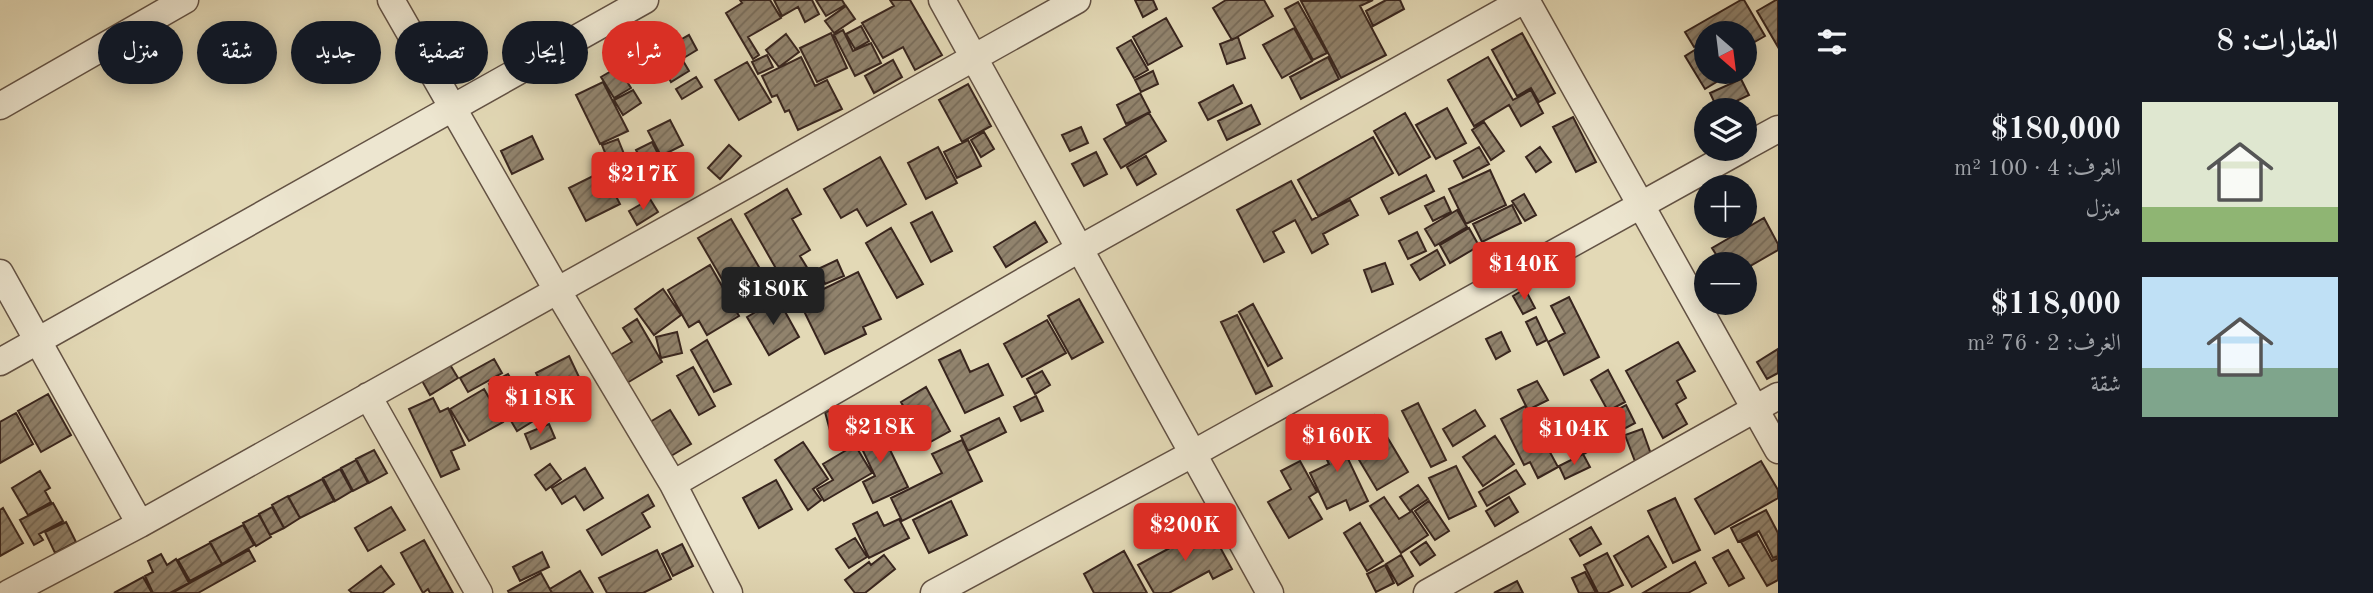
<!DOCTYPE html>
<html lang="ar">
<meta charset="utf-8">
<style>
:root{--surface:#171b24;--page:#20242c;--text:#f1f3f6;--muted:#9ea1a6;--accent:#d93025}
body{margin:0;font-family:"Old Standard TT",Amiri,serif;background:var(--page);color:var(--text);direction:rtl;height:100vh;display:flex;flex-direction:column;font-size:26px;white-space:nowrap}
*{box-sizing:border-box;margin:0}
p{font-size:23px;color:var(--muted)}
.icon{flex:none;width:38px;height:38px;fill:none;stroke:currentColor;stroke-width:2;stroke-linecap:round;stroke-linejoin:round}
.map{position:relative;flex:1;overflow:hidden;direction:ltr}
.details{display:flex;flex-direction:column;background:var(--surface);width:595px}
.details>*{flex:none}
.banner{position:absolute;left:21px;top:21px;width:665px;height:63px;direction:rtl;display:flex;gap:14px}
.needle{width:46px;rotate:152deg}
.fabs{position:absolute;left:1694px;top:21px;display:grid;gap:14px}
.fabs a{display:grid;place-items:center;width:63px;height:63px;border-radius:50%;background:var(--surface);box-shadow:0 4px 18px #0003;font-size:35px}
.price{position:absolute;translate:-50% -60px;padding:0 16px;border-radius:7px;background:var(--accent);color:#fff;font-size:23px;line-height:46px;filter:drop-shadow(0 2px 4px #0008)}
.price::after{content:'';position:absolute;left:50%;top:42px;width:21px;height:16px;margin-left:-10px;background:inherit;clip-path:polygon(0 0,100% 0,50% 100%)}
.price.active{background:#222;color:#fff}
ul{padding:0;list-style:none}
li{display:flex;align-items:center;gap:21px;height:175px;padding:0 35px}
li span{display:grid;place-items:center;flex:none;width:196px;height:140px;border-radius:0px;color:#555}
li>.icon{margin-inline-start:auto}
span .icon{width:84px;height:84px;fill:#fffc;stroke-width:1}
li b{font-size:30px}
h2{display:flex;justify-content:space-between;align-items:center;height:84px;padding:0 35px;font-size:30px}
.tag{padding:0 24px;border-radius:32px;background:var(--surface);box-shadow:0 4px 18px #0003;font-size:24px;line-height:63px}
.tag.active{background:var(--accent);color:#fff}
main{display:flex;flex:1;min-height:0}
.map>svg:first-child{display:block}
.building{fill:url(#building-hatch);stroke:#38251e;stroke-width:2}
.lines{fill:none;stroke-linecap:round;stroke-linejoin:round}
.street-casing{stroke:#635244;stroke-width:29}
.street{stroke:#ede6d0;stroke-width:26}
</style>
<main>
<section class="details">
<h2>العقارات: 8<svg class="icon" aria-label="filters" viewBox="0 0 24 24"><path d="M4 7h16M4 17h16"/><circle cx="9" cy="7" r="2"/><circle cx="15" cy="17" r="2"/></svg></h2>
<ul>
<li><span style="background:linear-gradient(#dfe7d0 75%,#8fb573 0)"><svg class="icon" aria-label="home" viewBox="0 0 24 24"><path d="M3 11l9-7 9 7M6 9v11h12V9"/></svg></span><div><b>$180,000</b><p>الغرف: 4 · 100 m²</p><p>منزل</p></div></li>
<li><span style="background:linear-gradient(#bfe0f5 65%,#7fa58c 0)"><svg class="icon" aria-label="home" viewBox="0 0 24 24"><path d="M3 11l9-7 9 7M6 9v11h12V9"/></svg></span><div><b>$118,000</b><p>الغرف: 2 · 76 m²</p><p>شقة</p></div></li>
</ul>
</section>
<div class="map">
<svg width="1778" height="593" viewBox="0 0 1778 593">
<defs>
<pattern id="building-hatch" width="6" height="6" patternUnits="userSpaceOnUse" patternTransform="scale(1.75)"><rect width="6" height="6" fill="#91836d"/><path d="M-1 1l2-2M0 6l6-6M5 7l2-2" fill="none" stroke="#776b59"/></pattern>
</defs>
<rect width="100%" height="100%" fill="#e3d9b6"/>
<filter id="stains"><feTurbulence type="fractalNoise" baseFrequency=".00286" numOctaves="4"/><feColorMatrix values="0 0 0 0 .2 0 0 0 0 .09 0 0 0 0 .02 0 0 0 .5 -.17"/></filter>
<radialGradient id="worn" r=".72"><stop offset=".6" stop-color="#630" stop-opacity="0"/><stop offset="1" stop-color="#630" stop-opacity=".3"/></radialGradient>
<path class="building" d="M740,0h30l11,18 -33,19 11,18 -6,4 -27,-46 16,-10z
M774,0h38l7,14 -14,8 -7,-15 -16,9z
M816,0h26l3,5 -19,11z
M890,0h20l32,55 -27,15 -12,-23 -20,11 -21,-35 32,-17z
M1135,0h18l4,9 -14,8z
M1226,0h38l9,16 -41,24 -19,-32z
M1373,0l-13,6 26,49 -45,23 -40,-77z
M1386,0h14l4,9 -31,17 -7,-15z
M1741,0h3l21,36 -19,11 7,14 -8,5v-33h-39v7l-12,7 -9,-15z
M1776,0h2v47l-21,-36z
M1298,2l29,51 -14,7 -28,-51z
M846,6l9,13 -21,14 -9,-12z
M1166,18l16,28 -34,19 -15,-28z
M861,26l8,15 -14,8 -9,-15z
M1294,28l18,33 -30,17 -19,-33z
M843,30l10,21 18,-8 10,20 -26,13 -21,-41z
M831,33l16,35 -30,14 -17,-34z
M1522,33l33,60 -16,9 -8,-14 -14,8 -25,-46z
M786,34l13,18 -20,15 -13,-17z
M689,35l8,15 -15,9 7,12 -18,11 -15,-28z
M1238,37l7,21 -18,6 -7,-20z
M1131,40l17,30 -14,8 -17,-30z
M1706,43v29h27l-28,17 -20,-33z
M767,55l6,12 -15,7 -6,-12z
M801,57l14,29 12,-6 15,29 -44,21 -9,-20 -4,2 -8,-17 -5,2 -10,-21z
M1328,57l11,22 -38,20 -11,-22z
M1488,57l25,43 18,-10 12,23 -22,13 -12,-21 -35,21 -26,-46z
M893,60l9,17 -28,16 -9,-17z
M747,62l24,40 -32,18 -24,-40z
M618,67l13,21 -17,10 -13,-21z
M1153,71l5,13 -17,8 -6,-12z
M696,77l6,10 -20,12 -6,-10z
M1741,79l8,16 -31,15 -8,-17z
M603,82l25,49 -28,13 -24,-49z
M968,84l23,42 -29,16 -23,-42z
M1233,85l9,18 -34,17 -9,-17z
M633,90l8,13 -18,12 -9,-15z
M1140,93l10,19 -24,12 -9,-19z
M1251,105l9,19 -33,16 -9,-19z
M1447,108l19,35 -30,16 -20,-34z
M1149,113l17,28 -45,27 -17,-29z
M1405,113l25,44 -31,18 -25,-44z
M1573,117l23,45 -20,10 -23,-45z
M670,120l13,25 -22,11 -13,-25z
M1484,122l20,29 -13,9 -19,-30z
M1081,127l7,16 -18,8 -8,-16z
M984,132l10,17 -13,8 -10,-17z
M532,136l11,23 -31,15 -11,-23z
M1373,137l20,36 -75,43 -20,-36z
M618,139l6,15 -16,6 -6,-15z
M968,140l13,26 -24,12 -13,-26z
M652,142l17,33 -17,8 -16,-33z
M729,145l12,11 -21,23 -12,-11z
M938,147l19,36 -31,16 -18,-36z
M1479,147l10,17 -26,14 -9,-17z
M1540,147l11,15 -15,10 -10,-15z
M1096,152l11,22 -23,12 -12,-22z
M632,154l13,20 -17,11 -13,-20z
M1146,156l10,18 -19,11 -10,-18z
M880,157l26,47 -39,22 -10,-17 -16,9 -17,-29z
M1490,170l16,35 -40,19 -17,-35z
M603,171l17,33 -34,17 -17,-33z
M1426,175l8,16 -45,23 -8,-16z
M1291,181l21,39 38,-20 8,15 -35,19 5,10 -16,9 -17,-33 -22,12 11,20 -20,10 -27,-52z
M787,189l14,25 -9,5 18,31 -10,6 11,18 -24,14 -42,-74z
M1524,194l12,21 -11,6 -13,-20z
M1444,197l7,15 -18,9 -8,-15z
M650,199l8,13 -21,13 -8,-14z
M1512,205l9,18 -39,19 -9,-18z
M1457,210l10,17 -32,19 -10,-17z
M932,212l20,39 -21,11 -20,-39z
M1764,218l14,26v6l-33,19v-5h-23l-10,-16z
M731,219l39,67 -33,19 -39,-67z
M1035,222l12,20 -41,25 -12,-20z
M891,228l32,56 -26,14 -31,-55z
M1469,228l10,18 -29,17 -10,-18z
M1417,232l9,19 -18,8 -9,-18z
M1437,250l8,15 -25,15 -9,-15z
M837,260l7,16 -19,8 -7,-15z
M1385,263l8,21 -21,8 -8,-22z
M710,265l29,51 -32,19 -8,-14 -10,6 -21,-37z
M858,272l23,47 -18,8 3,7 -41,20 -26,-53z
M663,289l18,26 -27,20 -19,-26z
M1525,289l10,19 -12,6 -10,-18z
M1569,297l30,60 -35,18 -16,-33 17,-9 -14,-27z
M778,299l21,38 -30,18 -22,-38z
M1079,299l24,43 -31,17 -24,-43z
M1253,304l29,54 -14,8 -29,-54z
M1237,315l35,71 -16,8 -35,-72z
M1536,317l11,23 -10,5 -11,-23z
M637,319l25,43 -40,24 -17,-28 27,-16 -9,-14z
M1047,320l19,33 -44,24 -18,-33z
M677,332l5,21 -21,5 -5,-21z
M1501,332l9,19 -14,8 -10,-20z
M707,340l24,44 -17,8 -23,-42z
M1678,342l17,29 -18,10 9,17 -10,6 11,20 -24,14 -37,-67z
M1778,349v24l-11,6 -10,-17z
M960,350l10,22 18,-8 15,31 -38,18 -26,-53z
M569,356l19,40 -33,16 -19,-39z
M494,359l8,14 -34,19 -8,-14z
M449,363l9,15 -28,17 -9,-16z
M693,367l22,39 -16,9 -22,-39z
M1608,370l17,32 -17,9 -17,-31z
M1042,371l8,14 -15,9 -8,-15z
M508,374l27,46 -18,11 -28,-47z
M1537,381l11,19 -20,10 -10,-20z
M926,387l24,44 -25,14 -24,-43z
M484,389l19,33 -34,19 -19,-32z
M48,394l23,41 -30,17 -23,-41z
M1036,396l7,15 -22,10 -7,-14z
M433,398l7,14 8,-4 17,37 -14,6 8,18 -18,8 -32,-68z
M1418,403l28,57 -15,7 -29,-56z
M1626,405l9,18 -13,7 -9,-18z
M1525,406l33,61 -20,11 -8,-16 -6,3 -23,-46z
M846,407l6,26 -20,5 -7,-26z
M670,410l21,34 -20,12 -21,-34z
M1475,410l10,16 -32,20 -10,-17z
M16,413l17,31 -33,19v-41z
M1374,415l34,57 -31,18 -34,-57z
M1608,417l10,17 -34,20 -10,-17z
M999,418l7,14 -38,19 -7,-15z
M877,423l31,64 -35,16 -10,-21 12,-6 -20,-42z
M549,424l6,14 -24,11 -6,-15z
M1332,425l36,76 -18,9 -4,-10 -19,9 -17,-36 19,-9 -15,-31z
M1642,429l10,28 -16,7 -11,-29z
M1495,436l19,28 -31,22 -20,-29z
M962,440l20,41 -80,40 -11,-23 51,-25 -10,-19z
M803,442l25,37 -15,10 8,11 -13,10 -33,-50z
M855,445l17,28 -48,28 -7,-12 16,-9 -10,-16z
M374,450l13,23 -18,10 -13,-24z
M1583,454l7,13 -25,12 -6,-13z
M356,460l12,23 -15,8 -12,-23z
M1300,461l17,31 -8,5 13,22 -33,19 -21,-36 23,-13 -10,-18z
M1761,461l17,29v8l-63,36 -20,-35z
M550,464l11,15 -15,11 -11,-15z
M1456,466l20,40 -27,13 -20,-41z
M585,468l18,30 -19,12 -9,-14 -13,8 -10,-16z
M340,469l12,22 -17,10 -12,-23z
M1516,470l9,14 -38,22 -8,-14z
M40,471l10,17 -5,3 6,11 -23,13 -16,-27z
M322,479l12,22 -34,17 -12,-21z
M776,480l16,29 -33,19 -16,-30z
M1418,485l10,14 -18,12 -10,-14z
M648,495l6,11 -12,7 8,14 -48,28 -15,-25z
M288,496l12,22 -16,10 -12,-23z
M1384,497l15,22 13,-8 16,24 -27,18 -31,-47z
M1509,497l9,15 -23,14 -9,-15z
M1675,498l25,52 -27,13 -25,-52z
M951,501l16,34 -38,18 -16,-33z
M1429,501l20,30 -14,9 -20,-29z
M53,503l10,18 -24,13 4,6 -9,5 -14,-25z
M272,507l12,21 -14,7 -11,-21z
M391,507l14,23 -37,21 -13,-23z
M3,508l20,35 -23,13v-46z
M1766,510l12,23v23l-5,2 -14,-27 -21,11 -7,-14z
M877,512l7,14 15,-7 10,19 -40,20 -16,-34z
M259,515l12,22 -15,9 -13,-23z
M66,522l10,20 -21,11 -10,-21z
M1360,523l23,38 -16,10 -23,-38z
M243,525l11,20 -32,19 -12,-22z
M1209,527l23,42 -19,10 -4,-8 -40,22h-15l-16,-28z
M1591,527l10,17 -21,12 -10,-17z
M1757,534l15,27 6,-3v22l-11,6 -26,-44z
M1648,536l18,31 -34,20 -18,-31z
M855,538l12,19 -18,11 -13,-19z
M424,540l29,53h-23l-2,-4 -5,4 -22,-40z
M1426,542l9,13 -15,10 -9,-13z
M210,543l12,21 -32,17 -12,-21z
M682,544l11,22 -20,10 -11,-22z
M249,550l6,11 -57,32h-26z
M657,550l14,29 -28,14h-36l-8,-15z
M1728,550l16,28 -15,8 -16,-28z
M1124,551l23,42h-53l-10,-19z
M542,552l7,15 -29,14 -7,-14z
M1607,553l16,32 -16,8h-9l-14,-28z
M161,554l6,11 9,-6 13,24 -19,10h-17l-8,-17 8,-4 -5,-11z
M884,555l11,14 -30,24h-10l-10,-13 24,-18 2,3z
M1401,555l12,21 -15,9 -12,-21z
M1695,562l11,21 -18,10h-45z
M1385,565l9,18 -18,9 -9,-18z
M381,566l13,18 -12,9h-30l-3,-3z
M580,571l13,22h-41l-2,-4z
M1585,572l11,21h-17l-7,-15z
M541,573l11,20h-43l-1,-2z
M143,577l9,16h-38z
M1517,581l6,12h-29z"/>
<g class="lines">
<defs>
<path id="street" d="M391,0l166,290 116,194 56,109
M942,0l328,593
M1526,0l252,450
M0,106l185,-106
M1745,147l33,-18
M0,273l140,251
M0,362l645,-362
M368,396l111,197
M673,484l408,-236 443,-248
M9,593l131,-69 937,-524
M934,593l260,-140 548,-304
M1427,593l351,-197"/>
</defs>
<use href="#street" class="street-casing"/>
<use href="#street" class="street"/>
</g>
<rect width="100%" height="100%" filter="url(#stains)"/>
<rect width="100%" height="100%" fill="url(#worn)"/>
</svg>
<div class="fabs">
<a><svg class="needle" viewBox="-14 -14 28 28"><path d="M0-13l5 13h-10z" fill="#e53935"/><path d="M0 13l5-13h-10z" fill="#9ea1a6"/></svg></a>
<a><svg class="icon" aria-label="layers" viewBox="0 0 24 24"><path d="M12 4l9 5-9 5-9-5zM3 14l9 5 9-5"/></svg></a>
<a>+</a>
<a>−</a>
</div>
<b class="price" style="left:643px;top:212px">$217K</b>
<b class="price" style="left:1524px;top:302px">$140K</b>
<b class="price active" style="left:773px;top:327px">$180K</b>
<b class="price" style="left:540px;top:436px">$118K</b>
<b class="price" style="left:880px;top:465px">$218K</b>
<b class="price" style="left:1574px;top:467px">$104K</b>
<b class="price" style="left:1337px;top:474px">$160K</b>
<b class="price" style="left:1185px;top:563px">$200K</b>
<div class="banner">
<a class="tag active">شراء</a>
<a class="tag">إيجار</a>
<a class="tag">تصفية</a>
<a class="tag">جديد</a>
<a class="tag">شقة</a>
<a class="tag">منزل</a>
</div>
</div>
</main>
